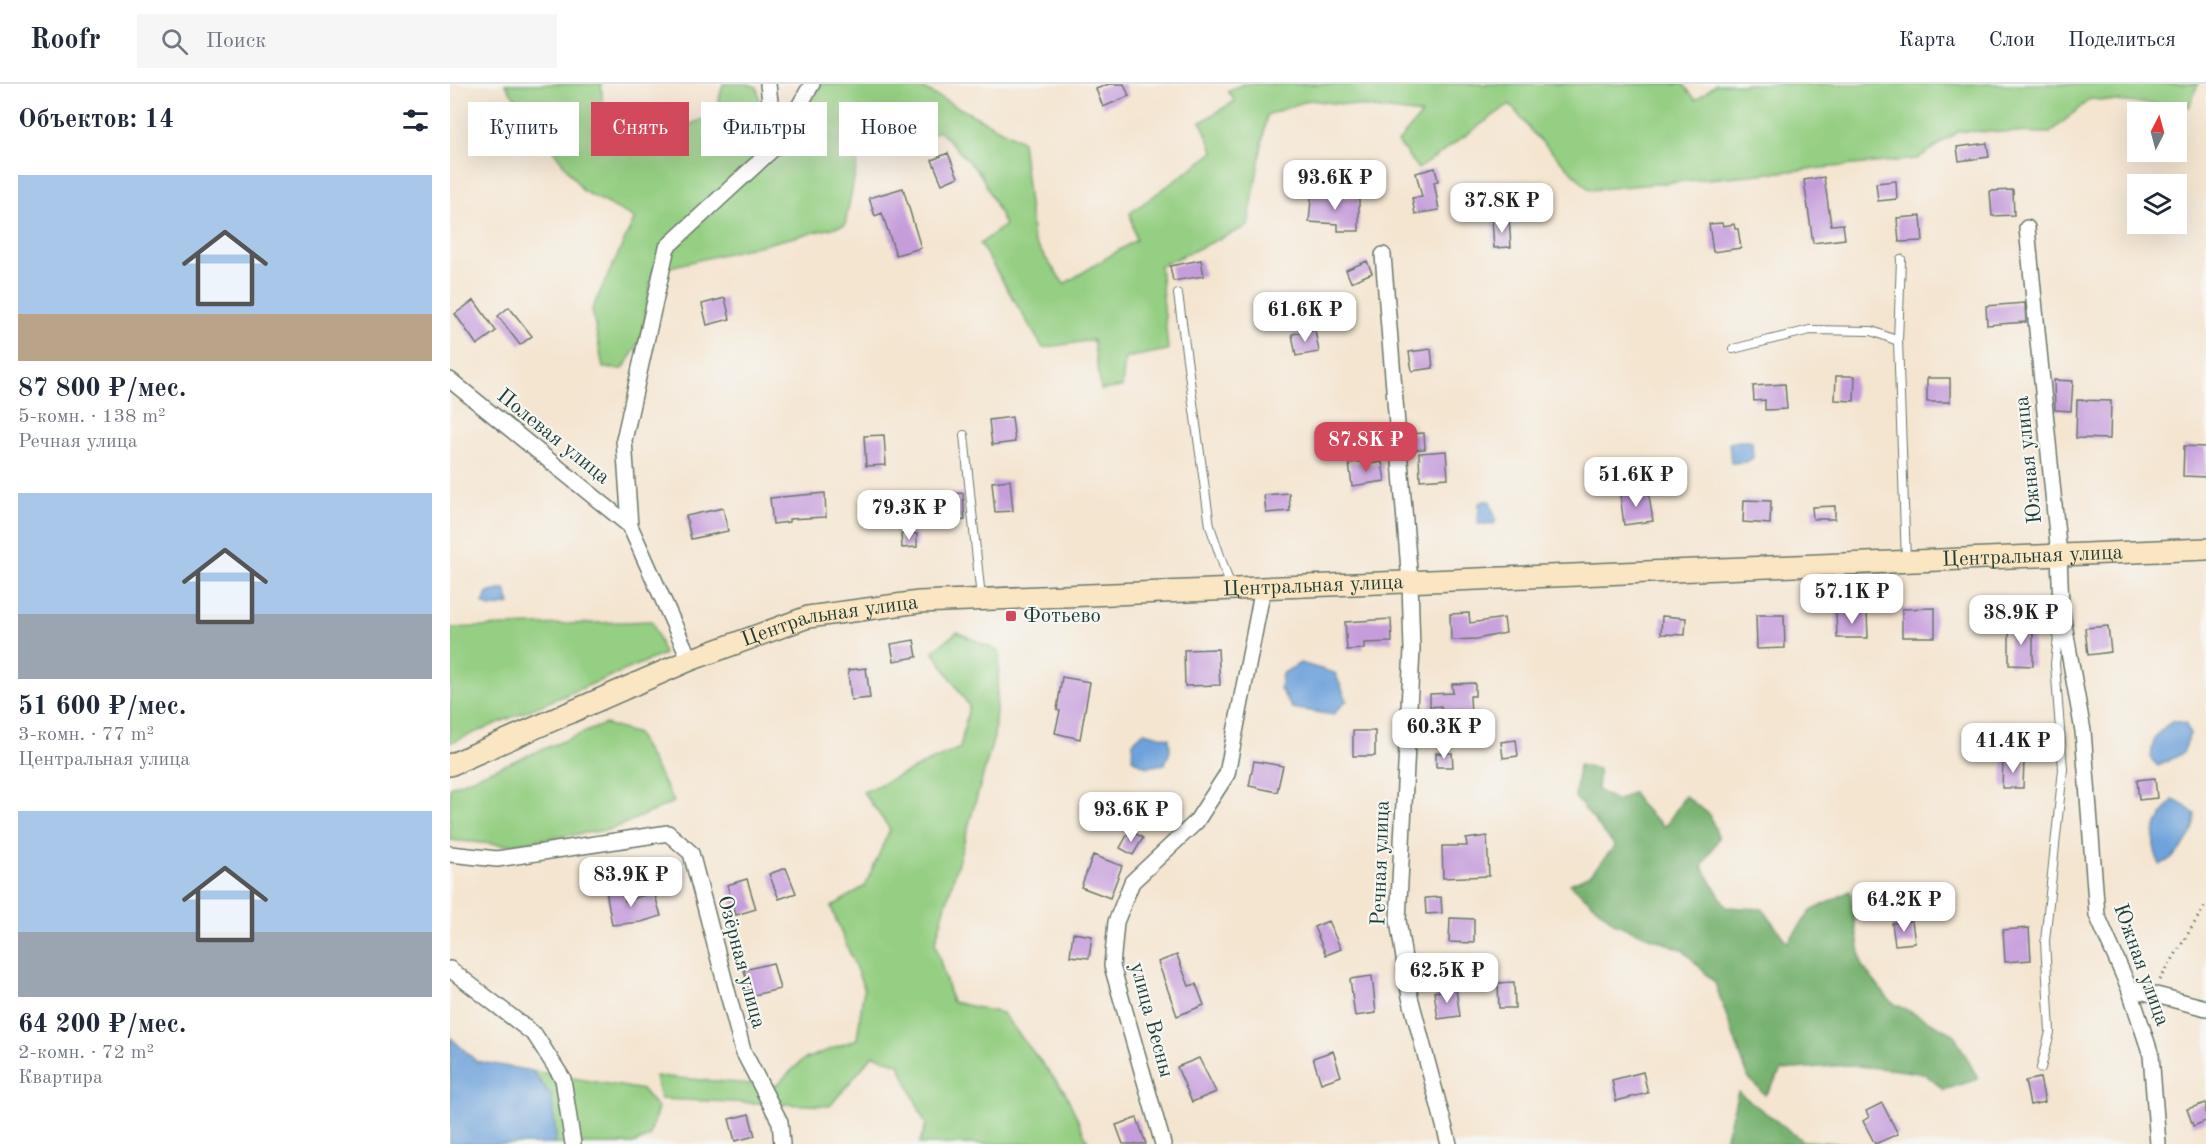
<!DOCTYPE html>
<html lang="ru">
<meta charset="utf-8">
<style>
:root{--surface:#fff;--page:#f6f6f7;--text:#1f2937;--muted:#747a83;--line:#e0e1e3;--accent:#d1495b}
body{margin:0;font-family:"Old Standard TT",serif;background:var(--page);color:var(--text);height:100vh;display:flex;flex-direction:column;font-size:22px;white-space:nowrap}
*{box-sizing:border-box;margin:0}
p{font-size:20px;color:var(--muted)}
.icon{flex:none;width:33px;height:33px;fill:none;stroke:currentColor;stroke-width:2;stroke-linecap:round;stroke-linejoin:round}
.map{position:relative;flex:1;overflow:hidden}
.sheet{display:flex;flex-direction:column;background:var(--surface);width:450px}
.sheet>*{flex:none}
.top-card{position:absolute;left:18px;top:18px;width:570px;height:54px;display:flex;gap:12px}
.needle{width:39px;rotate:6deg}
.buttons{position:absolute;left:1677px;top:18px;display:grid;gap:12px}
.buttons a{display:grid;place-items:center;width:60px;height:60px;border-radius:0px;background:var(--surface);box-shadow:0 6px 24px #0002;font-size:30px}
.price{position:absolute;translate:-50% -51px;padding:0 14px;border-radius:12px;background:#fff;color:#222;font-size:20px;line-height:39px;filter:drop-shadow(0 2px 3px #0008)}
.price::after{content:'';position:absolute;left:50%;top:36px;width:18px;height:14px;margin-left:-9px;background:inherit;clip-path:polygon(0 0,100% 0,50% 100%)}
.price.selected{background:var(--accent);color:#fff}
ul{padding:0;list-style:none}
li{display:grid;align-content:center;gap:12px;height:318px;padding:0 18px}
li span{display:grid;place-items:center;height:186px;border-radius:0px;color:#555}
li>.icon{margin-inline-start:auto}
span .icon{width:108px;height:108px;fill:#fffc;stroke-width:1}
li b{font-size:26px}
h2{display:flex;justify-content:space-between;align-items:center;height:72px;padding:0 18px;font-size:26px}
.chip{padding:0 21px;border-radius:0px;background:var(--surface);box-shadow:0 6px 24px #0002;font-size:21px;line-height:54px}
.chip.selected{background:var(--accent);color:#fff}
header{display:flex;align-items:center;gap:36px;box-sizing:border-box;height:84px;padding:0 30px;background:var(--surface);border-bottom:2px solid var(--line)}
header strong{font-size:28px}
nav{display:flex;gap:33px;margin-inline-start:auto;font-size:21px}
.search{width:420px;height:54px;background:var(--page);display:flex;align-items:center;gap:15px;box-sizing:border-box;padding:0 21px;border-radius:0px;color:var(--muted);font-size:22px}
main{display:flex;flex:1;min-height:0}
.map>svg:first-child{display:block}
.green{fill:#95cf83;stroke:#5a865c;stroke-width:1.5}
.forest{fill:#78b271;stroke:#4c7852;stroke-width:1.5}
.water{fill:#6ea2da;stroke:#467087;stroke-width:1.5}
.building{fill:#c69ddb}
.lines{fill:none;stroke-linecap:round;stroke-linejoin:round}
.service-casing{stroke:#6a786b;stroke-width:10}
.minor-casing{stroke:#6a786b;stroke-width:18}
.secondary-casing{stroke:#6a786b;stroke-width:24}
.path{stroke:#6a786b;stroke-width:3;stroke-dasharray:1.5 4.5;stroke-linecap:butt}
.service{stroke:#fff;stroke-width:8}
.minor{stroke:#fff;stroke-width:15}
.secondary{stroke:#fbe6c4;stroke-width:21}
.poi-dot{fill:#d1495b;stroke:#f6f6f2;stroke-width:2}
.labels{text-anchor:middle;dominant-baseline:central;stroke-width:4.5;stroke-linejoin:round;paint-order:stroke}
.street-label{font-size:21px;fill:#1f3d34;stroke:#f6f6f2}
.poi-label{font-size:21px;fill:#1f3d34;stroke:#f6f6f2;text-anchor:start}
</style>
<header>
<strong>Roofr</strong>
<div class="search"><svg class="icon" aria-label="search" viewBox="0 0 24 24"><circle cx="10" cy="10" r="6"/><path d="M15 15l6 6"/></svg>Поиск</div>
<nav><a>Карта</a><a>Слои</a><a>Поделиться</a></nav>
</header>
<main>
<section class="sheet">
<h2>Объектов: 14<svg class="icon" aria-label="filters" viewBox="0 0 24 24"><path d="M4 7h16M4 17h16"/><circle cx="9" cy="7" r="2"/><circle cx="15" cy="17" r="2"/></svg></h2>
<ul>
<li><span style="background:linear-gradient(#a9c7e8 75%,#b9a48a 0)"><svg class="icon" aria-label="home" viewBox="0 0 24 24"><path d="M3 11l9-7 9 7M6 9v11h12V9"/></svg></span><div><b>87 800 ₽/мес.</b><p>5-комн. · 138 m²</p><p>Речная улица</p></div></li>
<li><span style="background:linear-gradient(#a9c7e8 65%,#9aa5b1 0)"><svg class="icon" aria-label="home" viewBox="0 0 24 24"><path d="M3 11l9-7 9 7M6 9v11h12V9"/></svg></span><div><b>51 600 ₽/мес.</b><p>3-комн. · 77 m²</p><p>Центральная улица</p></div></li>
<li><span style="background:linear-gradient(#a9c7e8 65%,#9aa5b1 0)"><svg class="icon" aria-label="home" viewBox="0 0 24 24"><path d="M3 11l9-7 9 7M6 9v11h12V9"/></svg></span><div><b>64 200 ₽/мес.</b><p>2-комн. · 72 m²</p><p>Квартира</p></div></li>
</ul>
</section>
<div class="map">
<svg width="1756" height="1060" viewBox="0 0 1756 1060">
<rect width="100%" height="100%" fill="#f6f6f2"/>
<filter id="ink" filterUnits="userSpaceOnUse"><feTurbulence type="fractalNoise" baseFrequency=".0167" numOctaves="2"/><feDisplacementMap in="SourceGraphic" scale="12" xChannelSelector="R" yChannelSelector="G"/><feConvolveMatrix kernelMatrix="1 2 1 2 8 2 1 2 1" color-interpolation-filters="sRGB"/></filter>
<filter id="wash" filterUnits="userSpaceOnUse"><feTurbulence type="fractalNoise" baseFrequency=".008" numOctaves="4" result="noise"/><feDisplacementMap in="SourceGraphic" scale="24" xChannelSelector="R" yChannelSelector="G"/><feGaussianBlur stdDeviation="1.35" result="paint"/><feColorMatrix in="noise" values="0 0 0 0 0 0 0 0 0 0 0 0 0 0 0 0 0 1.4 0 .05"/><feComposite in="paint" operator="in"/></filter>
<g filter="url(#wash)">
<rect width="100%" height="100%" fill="#f4e5d0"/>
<path class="green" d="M55,0h96l2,22 34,41 78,-33 8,-30h25l9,3 14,72 43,-75h100l108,57 11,99 31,44 72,-44 -6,-27 84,-61 -13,-30 34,-21 -7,-10 15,-7h440l13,16 20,-16h482l-9,23 -99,-8 -40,34 -91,-2 -42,28 -327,31 -58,-58 -22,-28 -92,65 -20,-27 24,-28 -113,-14 -42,15 -19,111 -88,40 8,84 -43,8 -3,29 -21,3 -8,-50 -50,8 -63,-104 25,-19 -24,-50 -41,-44 -82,28 -13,66 -192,46 -12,68 -18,30 -20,-1 -11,-59 43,-91 -52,-27z
M202,537l12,33 -214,89v-115z
M507,548l43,20 -6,85 -59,206 17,59 50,11 63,79 24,52h-170l7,-19 -27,-61 -26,-9 -43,51 -170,-7 -5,-23 120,10 28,-26 54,-21 7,-51 -33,-81 34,-21 25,-57 -27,-37 97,-44 9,-42 -36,-55z
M155,640l32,10 37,68 -62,27 -107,16 -55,-5v-53z
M82,987l111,19 15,18 -9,29 -16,7h-79l2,-10z"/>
<path class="forest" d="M1129,681l20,4 -2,21 20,11 16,-9 6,12 26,23 20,-31 24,18 10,24 -17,28 24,41 37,2 24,34 24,-32 39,-20 12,75 29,36 63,32 24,45 -34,11 -19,-16 -27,-4 -51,-5 -65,5 -17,25 -17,-18 -33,-94 -32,-33 -67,-26 -46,-40 20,-9 25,-29 -40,-49z
M1288,1008l65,49 53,3h-132z"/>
<path class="water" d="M1289,357h13l1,17 -7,4 -15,1 -2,-20z
M1034,417h6l6,18 -2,5h-16l1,-21z
M55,505l5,15 -19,4 -8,-4 4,-11z
M850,579l35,10 12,27 -14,15 -41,-7 -12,-19 2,-15z
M1724,637l11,2 5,11 -7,19 -25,13 -7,-7c1,-19 6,-29 23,-38z
M694,648l25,6 1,13 -5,13 -19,3 -14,-8 1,-17z
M1723,716l9,4 13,10c0,21 -17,43 -35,51 -13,-28 -5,-43 13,-65z
M0,953l26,24 56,10 19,24 5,39 -2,10h-104z"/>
<g id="blocks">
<path class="building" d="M659,0h15l5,12 -26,11 -7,-18z
M1537,59l2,14 -30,4 -2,-14z
M498,69l10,24 -16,7 -10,-24z
M985,84l3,13 -4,1 5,28 -24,4 -3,-16 10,-1 -6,-24z
M1374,93l7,48 12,-1 2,15 -32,4 -9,-63z
M1446,97l1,18 -19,2 -2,-18z
M453,104l18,60 -25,7 -14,-42 -7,3 -6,-18z
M862,105l14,1v7h33v34h-21v-7l-29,-2z
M1563,106l1,25 -22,1 -2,-25z
M1471,132l2,25 -24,1 -2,-24z
M1059,135l2,28 -17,1 -2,-28z
M1272,139l1,3 11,-2 1,5h3l3,19 -28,4 -4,-28z
M751,176l3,16 -31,5 -3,-15z
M917,177l5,12 -21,9 -5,-12z
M275,214l5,21 -23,6 -5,-21z
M24,216l22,31 -19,14 -22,-31z
M1575,219l1,19 -39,3 -1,-19z
M59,223l23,29 -12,9 -22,-29z
M865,246l4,22 -23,4 -4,-22z
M981,265l2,19 -21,3 -3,-19z
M1386,292h19l-1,25 -19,-1z
M1477,294h23v24h-23z
M1604,296l19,1 -2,30 -16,-1z
M1335,300l2,25 -22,1v-10l-11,1 -1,-15z
M1627,316l34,1 -1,38 -34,-1z
M562,333l3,25 -23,3 -3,-25z
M974,349l1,16 -15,1 -2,-16z
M434,351l2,30 -20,1 -2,-30z
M1734,362l22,1v30l-23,-1z
M996,367l2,27 -28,2 -1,-27z
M917,377l1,3 14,-2 3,19 -33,5 -3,-23z
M560,396l3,31 -18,1 -3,-30z
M1198,406l5,31 -29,4 -4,-31z
M375,409l1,24 -37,2v3l-16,2 -3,-26z
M513,409l2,27 -23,2 -2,-27z
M839,409l1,18 -24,2 -2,-18z
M1294,416l27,1 -1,23 -27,-2z
M1385,422v13h-22l-1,-12z
M273,424l5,23 -37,8 -5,-23z
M451,450h16v13l-15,1z
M1485,524v29h-33v-28z
M1417,527l1,27h-31l-1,-26z
M1019,529l1,10 34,-5 2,15 -29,6 -26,1 -1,-26z
M1306,531h28l1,33 -28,1z
M1212,532l24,2 -1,17 -24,-1z
M941,535l1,23 -28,1v6l-17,1 -2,-28z
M1658,542l3,26 -23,3 -3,-27z
M1559,543h24v39l-24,-1z
M464,556l3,17 -23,4 -3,-17z
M768,565l2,36 -35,1 -1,-36z
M416,584l4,30 -19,2 -3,-30z
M612,593l28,5 -10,57 -25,-6 5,-22 -3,-1z
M1025,599v13h-5l2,40 -29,1 -2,-31 -11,1v-13l23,-1 -1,-9z
M903,647h22v25h-22z
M1066,656l2,16 -15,2 -2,-16z
M986,669h16l1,14h-17z
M1553,675h21l-1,29h-21z
M804,677l29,5 -6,26 -28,-6z
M1705,694l2,20 -18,2 -2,-20z
M680,746l13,8 -10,17 -13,-7z
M1037,752l2,40 -46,2 -1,-32h25l-1,-7z
M643,771l29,11 -12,32 -29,-11z
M336,784l10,25 -17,6 -10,-25z
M297,795l9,30 -20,6 -9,-30z
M173,803l2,14 29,-9 7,24 -20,6 -29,3 -6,-35z
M991,813l1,16 -16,1 -1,-16z
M1000,834l24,1v24l-25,-1z
M878,837l13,28 -15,6 -12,-28z
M1462,837l3,22 -20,2 -3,-22z
M1579,844l2,32 -26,2 -2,-32z
M623,849l19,3 -3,22 -19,-2z
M727,871l12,31 7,-2 8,21 -27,11 -19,-54z
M323,879l7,26 -30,7 -6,-26z
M922,892l4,37 -21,3 -5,-37z
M1064,898l1,26h-16l-1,-25z
M1006,905l4,27 -22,3 -4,-27z
M883,967l8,25 -20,7 -8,-25z
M749,974l17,34 -24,10 -15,-35z
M1193,988l5,21 -32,8 -4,-21z
M1590,994l5,24 -15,3 -5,-24z
M1432,1019l16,31 -23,10 -12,-23 6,-4 -3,-6z
M1756,1019v18l-13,5 -6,-17z
M299,1030l6,22 -20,5 -6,-22z
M687,1034l9,26h-23l-7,-19z"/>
</g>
</g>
<g filter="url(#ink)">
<use href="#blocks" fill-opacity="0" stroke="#6a786b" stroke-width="1.5"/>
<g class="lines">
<defs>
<path id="service" d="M1451,175l-3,82 8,219
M728,210l32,232 21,62
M1283,265l77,-19 62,1 26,10
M514,351l17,163
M1591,984l9,-36 -5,-91 18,-172 -8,-105 4,-37"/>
<path id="minor" d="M318,0l7,63
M1577,144l32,327 2,52 22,124 14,184 32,73 22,67 7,89
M933,171l27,327 2,68 -14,270 12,77 39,147
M0,296l180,146
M240,576l-60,-134 -6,-86 43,-193 108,-100 37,-63
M0,770l47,5 171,-26 23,20 52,198 37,71 2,22
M0,885l85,66 28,44 10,65
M1679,904l77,20
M713,1060l-51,-178 4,-44 16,-40 64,-60 31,-48 36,-186"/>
<g id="secondary">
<path id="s1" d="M0,681l240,-105 118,-43 111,-15 1287,-53"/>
</g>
</defs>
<use href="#service" class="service-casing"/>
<use href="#minor" class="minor-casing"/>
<use href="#secondary" class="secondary-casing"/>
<path class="path" d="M1710,896l46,-76"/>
<use href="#service" class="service"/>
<use href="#minor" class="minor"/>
<use href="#secondary" class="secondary"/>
</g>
</g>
<rect class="poi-dot" x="555" y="526" width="12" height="12" rx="3"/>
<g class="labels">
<g class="street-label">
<text transform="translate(103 353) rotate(39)">Полевая улица</text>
<text transform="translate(1579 376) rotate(-96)">Южная улица</text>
<text stroke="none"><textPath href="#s1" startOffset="1614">Центральная улица</textPath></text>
<text stroke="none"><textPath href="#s1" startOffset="894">Центральная улица</textPath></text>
<text stroke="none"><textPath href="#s1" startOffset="408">Центральная улица</textPath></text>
<text transform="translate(931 779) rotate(-88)">Речная улица</text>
<text transform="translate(291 878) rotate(75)">Озёрная улица</text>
<text transform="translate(1691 881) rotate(70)">Южная улица</text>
<text transform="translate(701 936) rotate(75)">улица Весны</text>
</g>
<g class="poi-label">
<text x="573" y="532">Фотьево</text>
</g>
</g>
</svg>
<div class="buttons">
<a><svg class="needle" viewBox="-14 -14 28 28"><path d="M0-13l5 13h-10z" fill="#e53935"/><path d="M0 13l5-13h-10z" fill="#747a83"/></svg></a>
<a><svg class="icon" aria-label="layers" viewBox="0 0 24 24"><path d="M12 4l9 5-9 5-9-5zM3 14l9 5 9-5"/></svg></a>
</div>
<b class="price" style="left:885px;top:127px">93.6K ₽</b>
<b class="price" style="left:1052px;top:150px">37.8K ₽</b>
<b class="price" style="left:855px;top:259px">61.6K ₽</b>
<b class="price selected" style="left:916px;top:389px">87.8K ₽</b>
<b class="price" style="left:1186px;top:424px">51.6K ₽</b>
<b class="price" style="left:459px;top:457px">79.3K ₽</b>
<b class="price" style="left:1402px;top:541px">57.1K ₽</b>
<b class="price" style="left:1571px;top:562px">38.9K ₽</b>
<b class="price" style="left:994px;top:676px">60.3K ₽</b>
<b class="price" style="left:1563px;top:690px">41.4K ₽</b>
<b class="price" style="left:681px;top:759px">93.6K ₽</b>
<b class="price" style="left:181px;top:824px">83.9K ₽</b>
<b class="price" style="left:1454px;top:849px">64.2K ₽</b>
<b class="price" style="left:997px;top:920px">62.5K ₽</b>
<div class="top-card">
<a class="chip">Купить</a>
<a class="chip selected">Снять</a>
<a class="chip">Фильтры</a>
<a class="chip">Новое</a>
</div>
</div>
</main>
